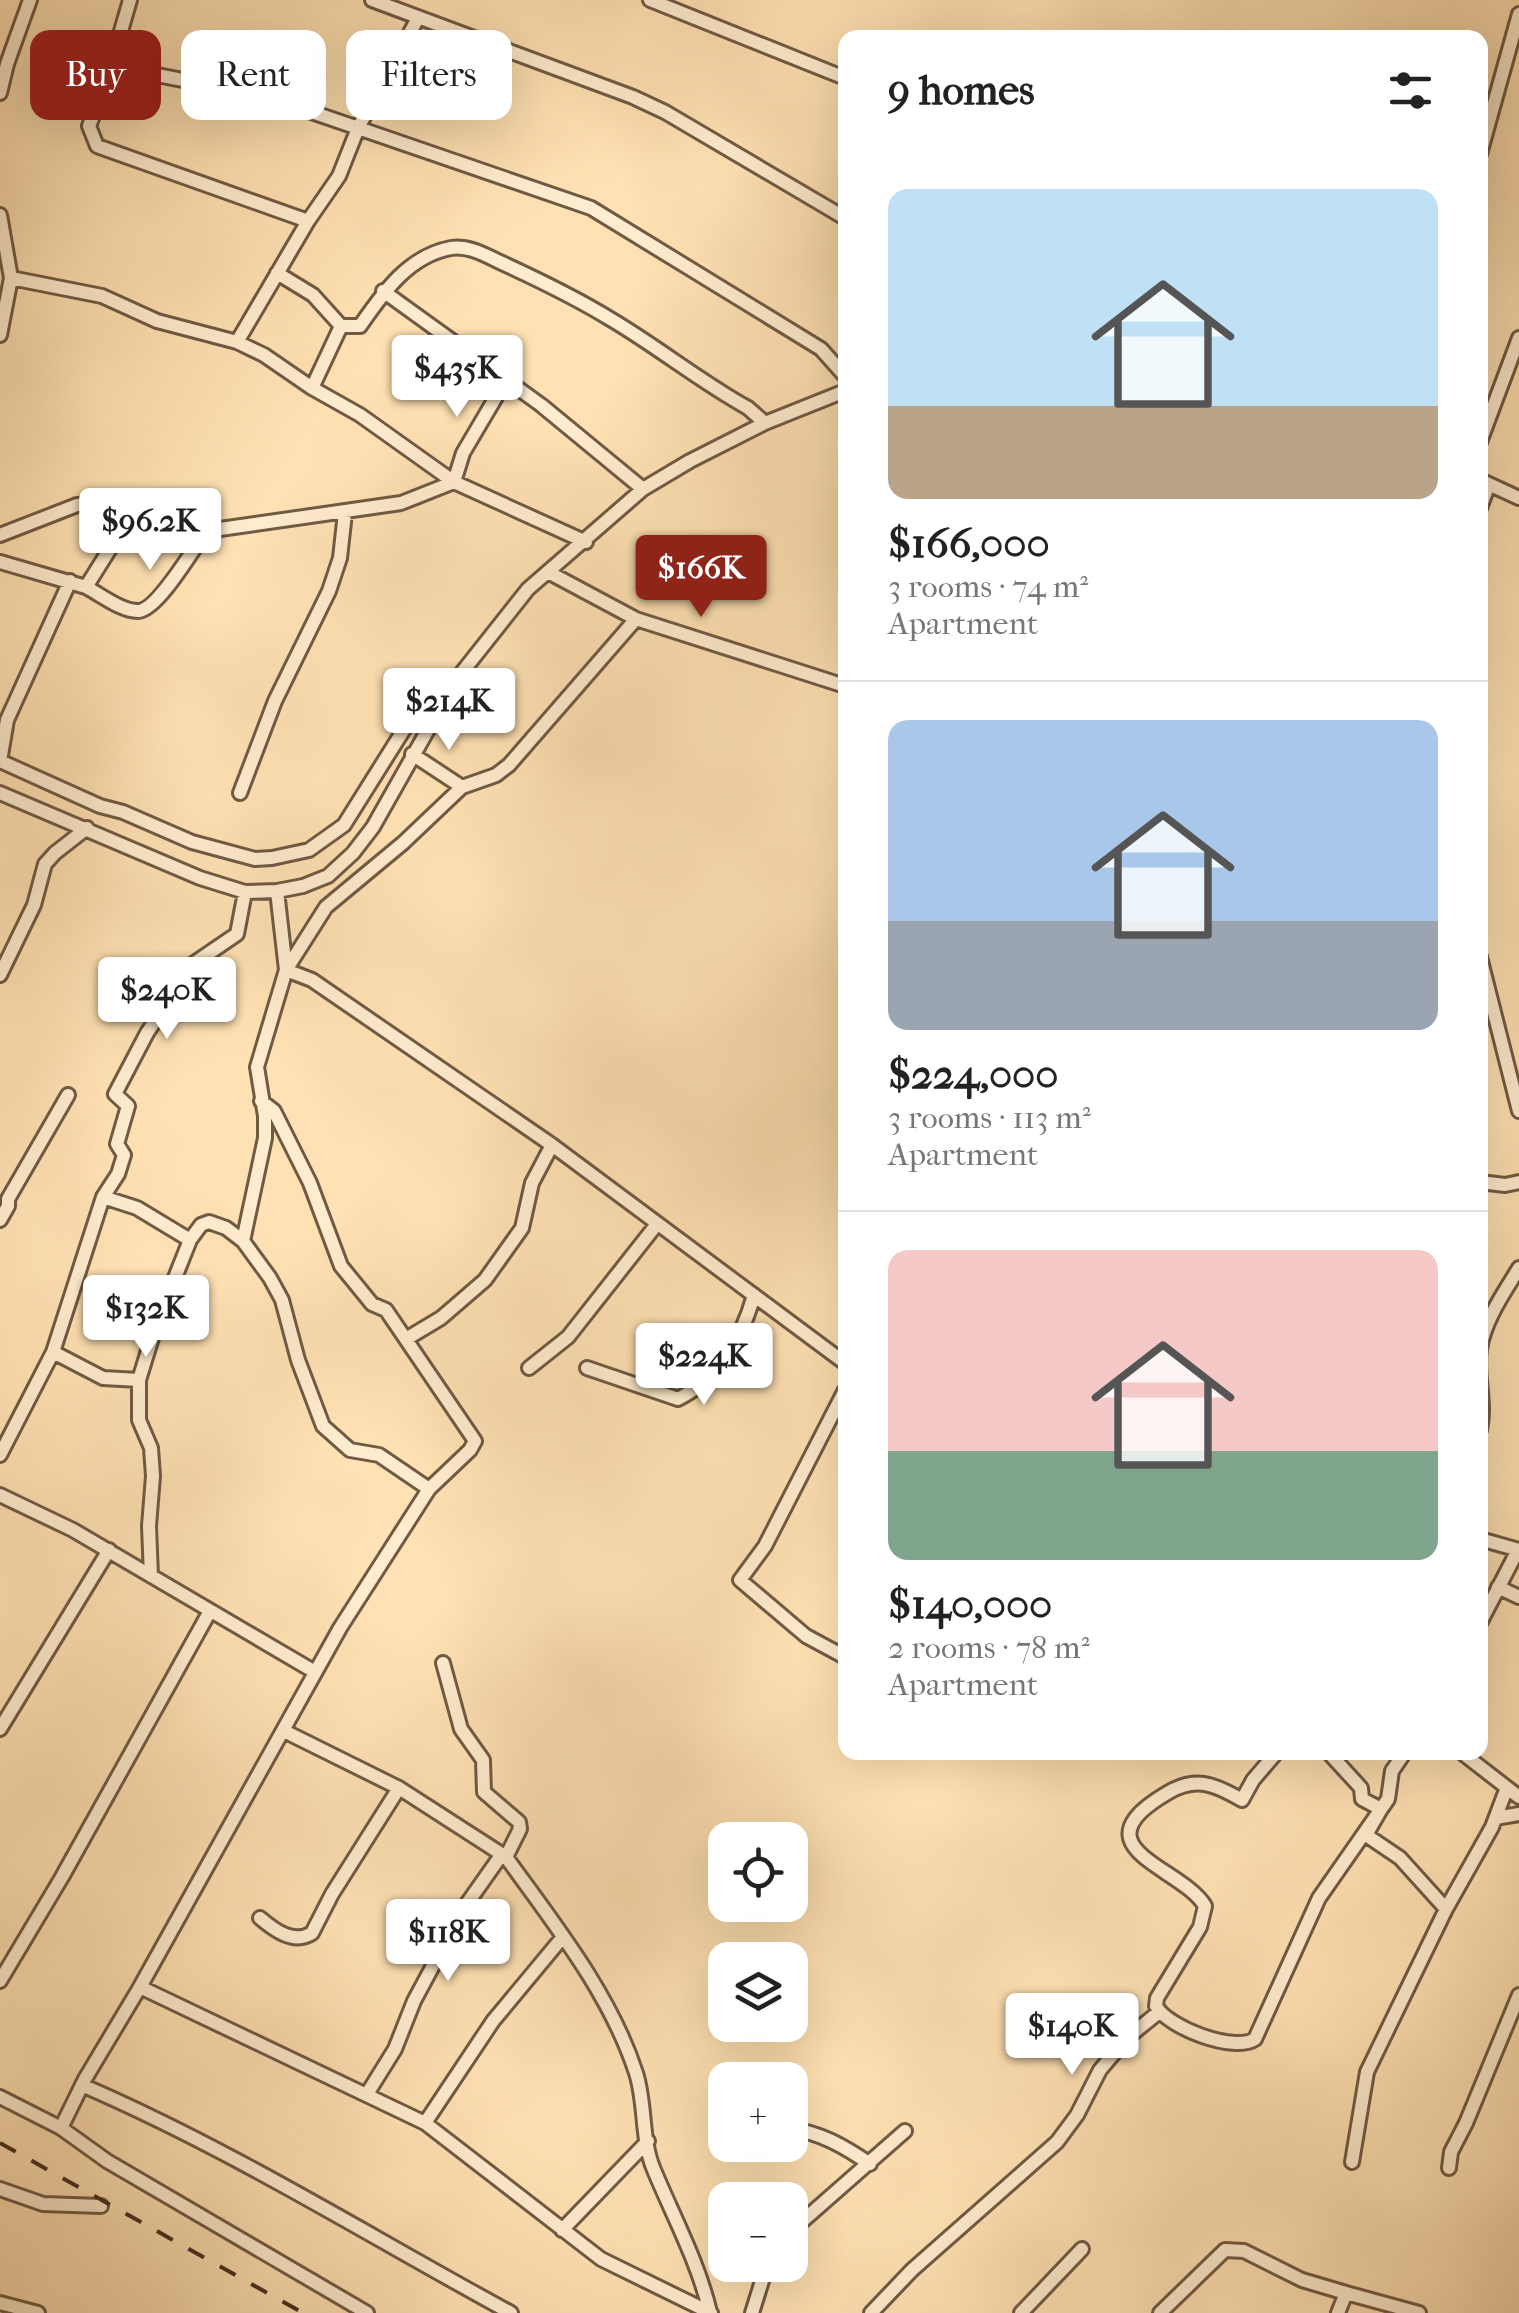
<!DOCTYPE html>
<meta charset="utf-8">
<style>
:root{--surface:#fff;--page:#f6f6f6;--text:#222;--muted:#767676;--line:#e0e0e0;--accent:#8f2418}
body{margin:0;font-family:"IM FELL French Canon",serif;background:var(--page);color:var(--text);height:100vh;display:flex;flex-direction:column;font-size:38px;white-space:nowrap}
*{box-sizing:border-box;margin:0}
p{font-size:32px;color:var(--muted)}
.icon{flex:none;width:55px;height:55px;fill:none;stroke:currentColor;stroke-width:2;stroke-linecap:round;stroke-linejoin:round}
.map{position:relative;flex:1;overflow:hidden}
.side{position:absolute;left:838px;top:30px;width:650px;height:1730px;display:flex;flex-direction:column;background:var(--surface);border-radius:20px;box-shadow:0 10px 40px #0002}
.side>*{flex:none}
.guide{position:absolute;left:30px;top:30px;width:658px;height:90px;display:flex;gap:20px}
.buttons{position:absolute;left:708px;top:1822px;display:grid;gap:20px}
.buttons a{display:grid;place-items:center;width:100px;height:100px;border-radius:20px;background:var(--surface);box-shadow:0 10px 40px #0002;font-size:50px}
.price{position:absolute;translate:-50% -85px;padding:0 22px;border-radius:10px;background:#fff;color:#222;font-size:32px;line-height:65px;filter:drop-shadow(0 2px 5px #0008)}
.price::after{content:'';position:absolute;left:50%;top:60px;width:30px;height:22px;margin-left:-15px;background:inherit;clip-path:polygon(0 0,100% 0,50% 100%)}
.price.selected{background:var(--accent);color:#fff}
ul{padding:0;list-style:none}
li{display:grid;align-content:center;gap:20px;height:530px;padding:0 50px}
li+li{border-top:2px solid var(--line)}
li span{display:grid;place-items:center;height:310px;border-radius:20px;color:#555}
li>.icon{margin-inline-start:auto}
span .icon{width:180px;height:180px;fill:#fffc;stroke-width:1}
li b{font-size:42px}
h2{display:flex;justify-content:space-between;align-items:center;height:120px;padding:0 50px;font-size:42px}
.chip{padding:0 35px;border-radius:20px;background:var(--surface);box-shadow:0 10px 40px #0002;font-size:35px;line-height:90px}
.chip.selected{background:var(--accent);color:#fff}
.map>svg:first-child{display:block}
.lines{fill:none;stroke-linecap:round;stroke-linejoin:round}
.street-casing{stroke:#705a44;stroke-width:18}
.street{stroke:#ffecce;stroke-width:12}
.rail{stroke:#412d1f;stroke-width:4;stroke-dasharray:18 18;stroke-linecap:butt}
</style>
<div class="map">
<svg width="1519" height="2313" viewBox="0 0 1519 2313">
<rect width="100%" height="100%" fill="#ffe1b3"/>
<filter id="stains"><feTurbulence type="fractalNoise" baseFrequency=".002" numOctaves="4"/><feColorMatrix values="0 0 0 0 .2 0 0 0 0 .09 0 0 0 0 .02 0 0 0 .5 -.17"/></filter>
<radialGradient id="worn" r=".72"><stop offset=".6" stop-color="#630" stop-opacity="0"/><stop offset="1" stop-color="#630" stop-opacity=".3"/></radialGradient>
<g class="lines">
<defs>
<path id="street" d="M130,0l-24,83 -17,43 8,20 211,75
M372,0l261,97 32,15 180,106
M650,0l195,78
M113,61l44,14 108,21 326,112 230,141 24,27
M0,93l7,-29 23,-64
M1480,154l39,-140
M0,215l11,63 -11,57
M277,273l36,22 28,31
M11,278l91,18 55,25 80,21 27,13 48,33 48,27 94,67 132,60
M383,291l158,114 102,84
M237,342l71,-121 31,-45 19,-48 60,-110
M312,388l29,-62h19c23,-33 48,-70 91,-78 18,-3 36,8 51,15 37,17 76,36 110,57 47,28 89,62 136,88l17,15
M1480,442l39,-104
M1480,480l39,18
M1480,508l9,-24
M0,535l77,-30 23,-1 53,17 53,10 195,-28 53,-21 9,-29 43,-73
M0,562l86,25 47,-75
M548,572l88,47 209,67
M70,581l-63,139 -7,41 100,45 23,6 69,30 63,17 17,-1 37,-8 35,-25 69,-110
M86,587c15,8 35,24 52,24 19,0 56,-63 68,-80
M412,754l50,33
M0,793l200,85 45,14 32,-1 26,-5 25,-10 25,-23 20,-26 83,-147 72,-91 115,-100 47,-28 75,-38 80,-32
M240,793l35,-92 54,-110 11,-33 5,-45
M277,891l9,79
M1480,957l39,154
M286,970l26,10 240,165 293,218
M0,975l34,-70 11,-41 10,-11 32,-25
M261,1101l13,10 36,72 31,83 31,38 14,6 89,131 -5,9 -41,39 -89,139 -200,359 285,136 176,136 110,54
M1480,1182l25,3 14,-3
M103,1197l34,11 53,32
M0,1220l8,-14v-7l60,-104
M243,1241l22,-103v-22l-8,-49 29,-97 40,-63 77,-64 59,-56 34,-12 13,-10 127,-146
M406,1339l35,-21 44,-38 37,-52 10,-45 20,-38
M53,1352l50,26 36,2v40l12,28 2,28 -4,50 2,50
M529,1368l39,-31 89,-113
M587,1368l91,31c41,-21 64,-61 76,-104
M139,1380l16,-52 35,-88 11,-15 8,-3 17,6 17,13 27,37 12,22 16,60 25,66 27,24 29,5 50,34
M845,1390l-80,156 -25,34 66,56 39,21
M1480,1430c6,-28 -4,-54 0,-81 5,-30 24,-56 39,-81
M0,1455l53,-103 50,-155 15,-23 6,-19 -7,-11 11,-38 -13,-12 32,-61 46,-69 44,-30 8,-42
M0,1495l73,35 242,142
M1480,1539l39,11
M1498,1587l21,10
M1480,1623l38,-73
M443,1663l18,66 22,31 1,32 35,30 1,7 -14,28c48,67 104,136 130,216 10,31 5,67 18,97 20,48 44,92 56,142
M0,1729l109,-179
M284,1731l115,57 107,69
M1277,1752l-24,28 -11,20c-26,-15 -45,-24 -73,-8 -97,56 12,74 36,114l-5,21 -43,71 -1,8c12,22 79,47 99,33l64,-141 69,-99 4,-28 13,-19
M1328,1752l33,36 1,11 19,10 -15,26 34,23 46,51
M1461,1752l58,45
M1496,1818l23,-4
M260,1918c14,12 34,27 52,15l20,-39 67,-106
M0,1981l62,-104 148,-266
M84,2086c148,64 285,150 427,227
M367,2094l28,-45 19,-48 50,-93 38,-54
M0,2097l61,31 46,33 260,152
M425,2123l68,-102 69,-83
M61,2128l24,-49 55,-92
M790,2129c30,3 55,18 80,35
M719,2132h6
M1352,2162l15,-90 79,-163 46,-82 14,-37
M1449,2168l2,-16 15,-29 53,-128
M0,2189l43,15 58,2
M562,2230l86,-89
M790,2232l115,-101
M0,2303l38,10
M752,2313l15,-48
M871,2313l41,-43 145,-128 20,-27 23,-45 27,-32 32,-26
M1021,2313l61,-64
M1160,2313l65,-63 19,1 58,29 44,13
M1338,2313l8,-20 73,20"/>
</defs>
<use href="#street" class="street-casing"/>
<use href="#street" class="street"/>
<path class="rail" d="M0,2143l303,170"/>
</g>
<rect width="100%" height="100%" filter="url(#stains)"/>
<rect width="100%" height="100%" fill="url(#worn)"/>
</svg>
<div class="buttons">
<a><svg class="icon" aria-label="locate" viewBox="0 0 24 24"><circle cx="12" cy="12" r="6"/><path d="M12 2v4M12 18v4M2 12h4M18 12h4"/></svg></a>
<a><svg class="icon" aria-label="layers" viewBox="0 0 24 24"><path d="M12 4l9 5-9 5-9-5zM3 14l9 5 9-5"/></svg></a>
<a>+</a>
<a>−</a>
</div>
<b class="price" style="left:457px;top:420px">$435K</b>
<b class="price" style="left:150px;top:573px">$96.2K</b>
<b class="price selected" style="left:701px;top:620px">$166K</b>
<b class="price" style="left:449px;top:753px">$214K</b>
<b class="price" style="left:167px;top:1042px">$240K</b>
<b class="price" style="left:146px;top:1360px">$132K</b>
<b class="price" style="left:704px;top:1408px">$224K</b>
<b class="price" style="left:448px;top:1984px">$118K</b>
<b class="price" style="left:1072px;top:2078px">$140K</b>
<div class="guide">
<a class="chip selected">Buy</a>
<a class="chip">Rent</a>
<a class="chip">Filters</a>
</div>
<section class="side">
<h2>9 homes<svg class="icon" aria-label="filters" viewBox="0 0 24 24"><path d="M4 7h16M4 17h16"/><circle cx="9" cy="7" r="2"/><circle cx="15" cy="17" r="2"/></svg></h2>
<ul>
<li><span style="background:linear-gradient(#bfe0f5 70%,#b9a48a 0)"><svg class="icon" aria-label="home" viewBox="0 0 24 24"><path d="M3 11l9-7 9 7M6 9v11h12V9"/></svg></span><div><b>$166,000</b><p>3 rooms · 74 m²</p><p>Apartment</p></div></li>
<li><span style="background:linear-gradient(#a9c7e8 65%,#9aa5b1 0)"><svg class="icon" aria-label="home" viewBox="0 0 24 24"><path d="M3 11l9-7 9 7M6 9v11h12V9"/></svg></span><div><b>$224,000</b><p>3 rooms · 113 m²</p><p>Apartment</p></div></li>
<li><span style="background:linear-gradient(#f6c9c9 65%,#7fa58c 0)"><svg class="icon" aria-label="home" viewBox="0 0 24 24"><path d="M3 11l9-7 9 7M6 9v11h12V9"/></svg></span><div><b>$140,000</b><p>2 rooms · 78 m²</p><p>Apartment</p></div></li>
</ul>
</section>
</div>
